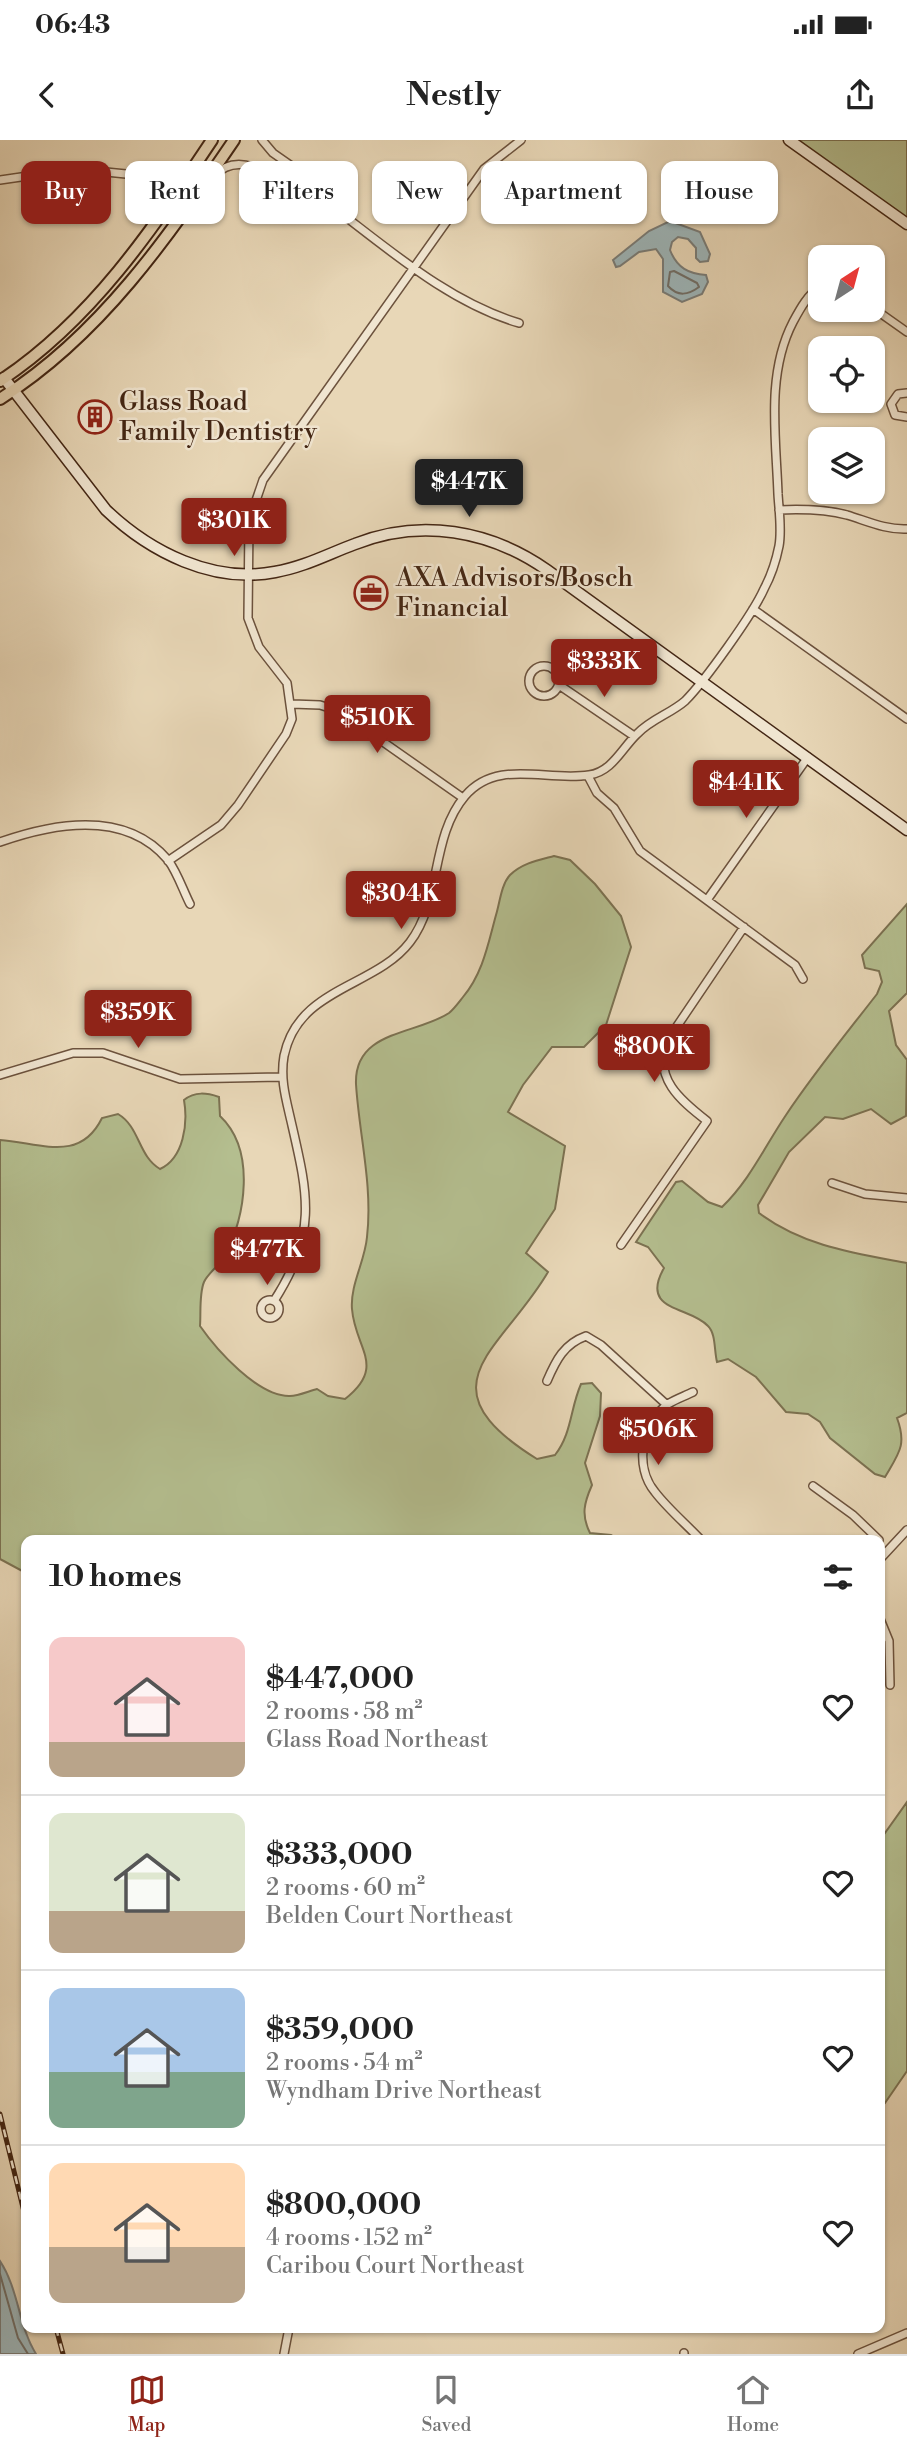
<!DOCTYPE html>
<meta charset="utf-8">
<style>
:root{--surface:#fff;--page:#f2f2f2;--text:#222;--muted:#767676;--line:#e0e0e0;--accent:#8f2418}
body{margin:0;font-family:"Libre Bodoni",serif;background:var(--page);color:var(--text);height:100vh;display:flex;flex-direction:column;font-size:26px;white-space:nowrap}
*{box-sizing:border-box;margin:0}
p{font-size:23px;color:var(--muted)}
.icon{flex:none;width:38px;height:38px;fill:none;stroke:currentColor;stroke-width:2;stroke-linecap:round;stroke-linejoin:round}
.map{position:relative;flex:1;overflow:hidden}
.sheet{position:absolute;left:21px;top:1395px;width:864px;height:798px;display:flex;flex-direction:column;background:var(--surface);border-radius:14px;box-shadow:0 2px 5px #0004}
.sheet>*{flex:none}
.top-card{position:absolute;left:21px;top:21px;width:866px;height:63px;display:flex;gap:14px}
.needle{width:46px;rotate:36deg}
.tools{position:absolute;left:808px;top:105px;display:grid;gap:14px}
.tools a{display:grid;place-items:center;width:77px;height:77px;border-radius:14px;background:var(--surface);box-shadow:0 2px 5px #0004;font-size:35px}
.price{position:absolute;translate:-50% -60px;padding:0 16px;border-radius:7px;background:var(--accent);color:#fff;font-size:23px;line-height:46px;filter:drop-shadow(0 2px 4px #0008)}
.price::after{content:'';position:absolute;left:50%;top:42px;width:21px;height:16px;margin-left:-10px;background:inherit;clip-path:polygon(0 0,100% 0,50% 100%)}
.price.current{background:#222;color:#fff}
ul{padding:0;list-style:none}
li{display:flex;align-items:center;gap:21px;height:175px;padding:0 28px}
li+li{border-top:2px solid var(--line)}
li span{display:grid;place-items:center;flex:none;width:196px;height:140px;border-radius:14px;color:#555}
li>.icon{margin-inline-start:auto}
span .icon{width:84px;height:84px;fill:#fffc;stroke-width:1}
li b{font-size:30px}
h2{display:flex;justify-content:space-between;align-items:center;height:84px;padding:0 28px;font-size:30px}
.tag{padding:0 24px;border-radius:14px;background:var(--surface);box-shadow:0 2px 5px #0004;font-size:24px;line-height:63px}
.tag.current{background:var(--accent);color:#fff}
.status{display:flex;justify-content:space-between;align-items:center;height:49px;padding:0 35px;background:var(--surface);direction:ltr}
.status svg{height:19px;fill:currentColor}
header{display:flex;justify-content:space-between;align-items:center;height:91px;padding:0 28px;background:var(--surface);font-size:32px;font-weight:700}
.tab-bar{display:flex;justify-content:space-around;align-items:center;height:98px;border-top:2px solid var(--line);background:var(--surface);font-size:19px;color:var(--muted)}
.tab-bar a{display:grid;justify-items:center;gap:4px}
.tab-bar .current{color:var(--accent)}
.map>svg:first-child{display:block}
.green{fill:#b4be8f;stroke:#7c7252;stroke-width:2}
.water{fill:#9db6ba;stroke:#797c78;stroke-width:2}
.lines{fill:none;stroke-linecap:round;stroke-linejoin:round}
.shore{stroke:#706e67;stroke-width:2}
.street-casing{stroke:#6c523d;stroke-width:10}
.secondary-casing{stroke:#432614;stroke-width:13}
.primary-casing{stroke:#432614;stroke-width:14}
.street{stroke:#f0e5d0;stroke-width:7}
.secondary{stroke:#f0e5d0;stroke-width:10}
.primary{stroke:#e8d7b7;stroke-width:10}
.rail-casing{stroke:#432614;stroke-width:5}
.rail{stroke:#f0e5d0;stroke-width:2.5;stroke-dasharray:8;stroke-linecap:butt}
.labels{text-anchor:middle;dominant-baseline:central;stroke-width:5;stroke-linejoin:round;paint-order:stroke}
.poi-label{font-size:26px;fill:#432614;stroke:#f0e5d0;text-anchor:start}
</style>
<div class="status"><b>06:43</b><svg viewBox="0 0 49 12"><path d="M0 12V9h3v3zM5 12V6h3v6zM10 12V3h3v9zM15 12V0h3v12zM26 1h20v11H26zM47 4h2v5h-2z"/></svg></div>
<header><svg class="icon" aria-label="back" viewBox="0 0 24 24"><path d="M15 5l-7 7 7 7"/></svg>Nestly<svg class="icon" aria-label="share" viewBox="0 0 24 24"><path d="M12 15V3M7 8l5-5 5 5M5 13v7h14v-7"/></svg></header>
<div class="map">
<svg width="907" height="2214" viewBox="0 0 907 2214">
<rect width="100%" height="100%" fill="#e8d7b7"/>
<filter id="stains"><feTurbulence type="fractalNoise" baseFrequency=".00286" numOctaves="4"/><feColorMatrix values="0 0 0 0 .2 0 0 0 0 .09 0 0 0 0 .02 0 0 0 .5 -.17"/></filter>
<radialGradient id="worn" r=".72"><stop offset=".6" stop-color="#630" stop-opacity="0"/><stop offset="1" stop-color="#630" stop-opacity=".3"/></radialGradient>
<path class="green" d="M789,0h118v84z
M554,716l16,4 25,24 26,32 10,31 -25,78 -22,22h-32l-29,38 -15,27 57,34 -10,63 -29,44 22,19c-46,79 -130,113 -11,187l18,-4c17,-22 15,-46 26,-71l11,-1 9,10 -1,23 -15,47 7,22c-8,18 -11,30 -2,48l21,2 8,5h-593v33l-26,-14v-419c41,3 80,23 102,-22l16,-4c22,13 20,42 42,55 24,-11 28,-46 24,-69 11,-9 23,-7 35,-3l1,19c36,34 26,100 4,141 -5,9 -16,16 -20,25 -5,12 -3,31 -4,44 16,23 58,71 90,70 8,0 19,-5 27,-7l11,7 17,3c42,-33 10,-50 7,-90 -2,-24 13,-48 15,-72 6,-51 -8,-103 -11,-153 -2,-54 60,-49 93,-71 5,-4 10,-11 14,-16 20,-24 25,-53 33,-82 4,-13 5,-30 14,-40 12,-12 29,-15 44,-19z
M907,764v89l-18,18 7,34 11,15 -1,56 -15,8 -20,-15 -28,10 -18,-2 -36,35 -31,53 1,8c44,33 95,40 148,50v150l-10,5c10,27 2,35 -12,59l-10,-3 -45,-36 -10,-16 -12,-8 -22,-2 -30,-35 -28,-18 -11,3c-3,-12 -1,-28 -9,-36 -18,-20 -69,-14 -44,-58l-16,-21 -12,-5 40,-60 6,-1 26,21 14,5c28,-27 43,-61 64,-92 28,-42 60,-81 91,-121l5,-12 -3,-11 -14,-3 -3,-13z
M907,1662v269l-22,32 -5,-3v-260z"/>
<path class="water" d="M670,81l30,11 10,22 -2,7 -8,1 -4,-4v-10l-8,-9 -10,-2 -6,5 -2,8c7,18 19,24 36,25l2,7 -6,12 -20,8 -19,-10v-33l-7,-10 -17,3 -19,14 -4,1 -3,-7 36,-29z
M0,2121c19,29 18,64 36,93h-36z"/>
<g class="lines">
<path class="shore" d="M670,132l4,-1 23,12 2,4c-11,8 -21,10 -31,-1z
M0,2134l18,64 10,16"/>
<defs>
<path id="street" d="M262,0l11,13 43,30 2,13c63,46 126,105 201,127
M214,36c28,-30 65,6 90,23l14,-3
M0,40l76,-11 70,7
M873,168l34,24
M907,253l-9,1 -7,10 4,11 12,2
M779,370c23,-1 45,-1 68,5 20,6 39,15 60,14
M753,469l154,110
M529 541a15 15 0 1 1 30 0a15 15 0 1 1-30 0Z
M559,545l75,51
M292,564l28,1 19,6 124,87
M588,636l9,17 17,15 26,43 155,114 8,14
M0,702c54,-19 126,-32 168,18 9,12 15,30 22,44
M168,721l53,-36 17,-20 48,-71 6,-15 -5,-36 -28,-36 -11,-29 1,-97 14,-41 221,-311 37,-29
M707,760l101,-143
M0,935l73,-22h30l77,26 101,-2
M832,1043l33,11 42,4
M621,1105l86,-124c-27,-21 -54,-43 -40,-80l77,-114
M261 1169a9 9 0 1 1 18 0a9 9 0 1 1-18 0Z
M274,1161c44,-69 34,-106 17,-180 -5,-22 -11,-42 -7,-65 14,-69 91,-68 126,-114 32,-42 20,-105 55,-146 32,-38 82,-14 124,-21 23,-3 33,-27 48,-41 14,-15 33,-20 48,-33 19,-19 68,-87 79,-112 7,-13 12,-28 15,-43 3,-16 0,-35 -1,-52 -2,-58 -12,-120 15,-172 7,-13 15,-28 28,-36
M547,1241c9,-21 17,-37 39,-45l15,9 66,60
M693,1252c-8,4 -17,7 -25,12 -27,19 -34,63 -13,88 13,17 31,32 46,48
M813,1346l40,29 26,25
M880,1419l27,-29
M880,1479l9,22 1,44
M684,2213v1
M284,2214l5,-26
M858,2214l49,-21"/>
<path id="secondary" d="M789,0l118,84
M4,238l102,132c44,42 107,74 169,62 29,-5 53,-18 80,-28 65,-26 135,-14 192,26l360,260"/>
<path id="primary" d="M0,241c92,-61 152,-151 212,-241
M0,259c101,-64 168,-162 234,-259"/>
</defs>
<use href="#street" class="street-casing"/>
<use href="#secondary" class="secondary-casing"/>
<use href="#primary" class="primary-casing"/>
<use href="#street" class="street"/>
<use href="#secondary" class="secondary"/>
<use href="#primary" class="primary"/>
<defs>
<path id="rail" d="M0,1974l26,106
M56,2188l7,26"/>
</defs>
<use href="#rail" class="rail-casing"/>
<use href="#rail" class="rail"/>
</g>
<defs>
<symbol id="building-ring" viewBox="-11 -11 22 22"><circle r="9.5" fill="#f0e5d0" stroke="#8f2418" stroke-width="1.5"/><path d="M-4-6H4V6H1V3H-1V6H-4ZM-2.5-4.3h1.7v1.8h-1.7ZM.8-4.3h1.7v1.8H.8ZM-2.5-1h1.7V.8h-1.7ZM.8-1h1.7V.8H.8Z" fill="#8f2418"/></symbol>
<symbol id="office-ring" viewBox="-11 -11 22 22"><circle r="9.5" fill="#f0e5d0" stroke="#8f2418" stroke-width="1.5"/><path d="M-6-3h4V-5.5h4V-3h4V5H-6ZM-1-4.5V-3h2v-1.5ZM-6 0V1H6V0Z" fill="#8f2418"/></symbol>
</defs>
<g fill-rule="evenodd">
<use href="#building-ring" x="76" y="258" width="38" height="38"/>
<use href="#office-ring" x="352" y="434" width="38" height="38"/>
</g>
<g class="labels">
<g class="poi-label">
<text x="119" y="262">Glass Road<tspan x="119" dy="30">Family Dentistry</tspan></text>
<text x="396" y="438">AXA Advisors/Bosch<tspan x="396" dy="30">Financial</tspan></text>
</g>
</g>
<rect width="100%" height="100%" filter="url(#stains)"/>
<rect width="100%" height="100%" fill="url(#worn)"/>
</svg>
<div class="tools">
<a><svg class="needle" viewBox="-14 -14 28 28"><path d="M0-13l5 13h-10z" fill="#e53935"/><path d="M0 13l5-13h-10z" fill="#767676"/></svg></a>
<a><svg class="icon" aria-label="locate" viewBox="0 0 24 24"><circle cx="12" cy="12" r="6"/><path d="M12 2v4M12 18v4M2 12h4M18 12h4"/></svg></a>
<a><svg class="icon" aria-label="layers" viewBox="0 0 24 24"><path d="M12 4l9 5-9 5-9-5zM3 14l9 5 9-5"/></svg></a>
</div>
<b class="price current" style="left:469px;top:379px">$447K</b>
<b class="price" style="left:234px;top:418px">$301K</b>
<b class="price" style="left:604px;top:559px">$333K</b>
<b class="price" style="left:377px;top:615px">$510K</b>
<b class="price" style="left:746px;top:680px">$441K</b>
<b class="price" style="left:401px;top:791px">$304K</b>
<b class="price" style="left:138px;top:910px">$359K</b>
<b class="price" style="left:654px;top:944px">$800K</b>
<b class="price" style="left:267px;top:1147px">$477K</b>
<b class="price" style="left:658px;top:1327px">$506K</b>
<div class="top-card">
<a class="tag current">Buy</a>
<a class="tag">Rent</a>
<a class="tag">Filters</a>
<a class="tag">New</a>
<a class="tag">Apartment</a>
<a class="tag">House</a>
</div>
<section class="sheet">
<h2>10 homes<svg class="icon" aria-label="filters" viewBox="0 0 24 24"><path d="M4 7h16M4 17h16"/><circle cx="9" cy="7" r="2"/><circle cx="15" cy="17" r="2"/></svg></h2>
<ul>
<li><span style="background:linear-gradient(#f6c9c9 75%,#b9a48a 0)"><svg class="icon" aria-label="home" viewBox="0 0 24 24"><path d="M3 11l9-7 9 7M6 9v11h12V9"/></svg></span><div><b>$447,000</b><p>2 rooms · 58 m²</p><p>Glass Road Northeast</p></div><svg class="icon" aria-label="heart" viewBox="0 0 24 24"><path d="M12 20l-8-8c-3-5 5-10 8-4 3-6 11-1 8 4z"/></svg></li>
<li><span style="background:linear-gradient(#dfe7d0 70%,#b9a48a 0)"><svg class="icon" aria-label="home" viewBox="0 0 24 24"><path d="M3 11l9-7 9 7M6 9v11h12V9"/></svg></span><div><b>$333,000</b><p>2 rooms · 60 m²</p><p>Belden Court Northeast</p></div><svg class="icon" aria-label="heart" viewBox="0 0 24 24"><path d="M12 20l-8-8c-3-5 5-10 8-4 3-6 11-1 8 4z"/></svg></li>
<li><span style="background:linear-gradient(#a9c7e8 60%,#7fa58c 0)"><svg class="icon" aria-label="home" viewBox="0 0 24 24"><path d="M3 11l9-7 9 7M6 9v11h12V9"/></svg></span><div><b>$359,000</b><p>2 rooms · 54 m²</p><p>Wyndham Drive Northeast</p></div><svg class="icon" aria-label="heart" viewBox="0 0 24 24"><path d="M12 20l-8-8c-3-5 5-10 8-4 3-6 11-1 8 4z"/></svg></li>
<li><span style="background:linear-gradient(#ffd9b3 60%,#b9a48a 0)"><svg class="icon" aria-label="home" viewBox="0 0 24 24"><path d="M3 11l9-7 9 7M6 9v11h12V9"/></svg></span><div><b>$800,000</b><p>4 rooms · 152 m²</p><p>Caribou Court Northeast</p></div><svg class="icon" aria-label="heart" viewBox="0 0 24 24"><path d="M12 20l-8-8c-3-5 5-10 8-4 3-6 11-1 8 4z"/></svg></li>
</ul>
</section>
</div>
<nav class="tab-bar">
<a class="current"><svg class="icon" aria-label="map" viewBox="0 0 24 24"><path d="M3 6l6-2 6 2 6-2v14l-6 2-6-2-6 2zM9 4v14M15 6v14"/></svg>Map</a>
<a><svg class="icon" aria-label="saved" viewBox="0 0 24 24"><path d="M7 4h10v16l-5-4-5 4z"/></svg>Saved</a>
<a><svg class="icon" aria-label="home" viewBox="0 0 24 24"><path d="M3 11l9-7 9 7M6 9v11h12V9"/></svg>Home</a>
</nav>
